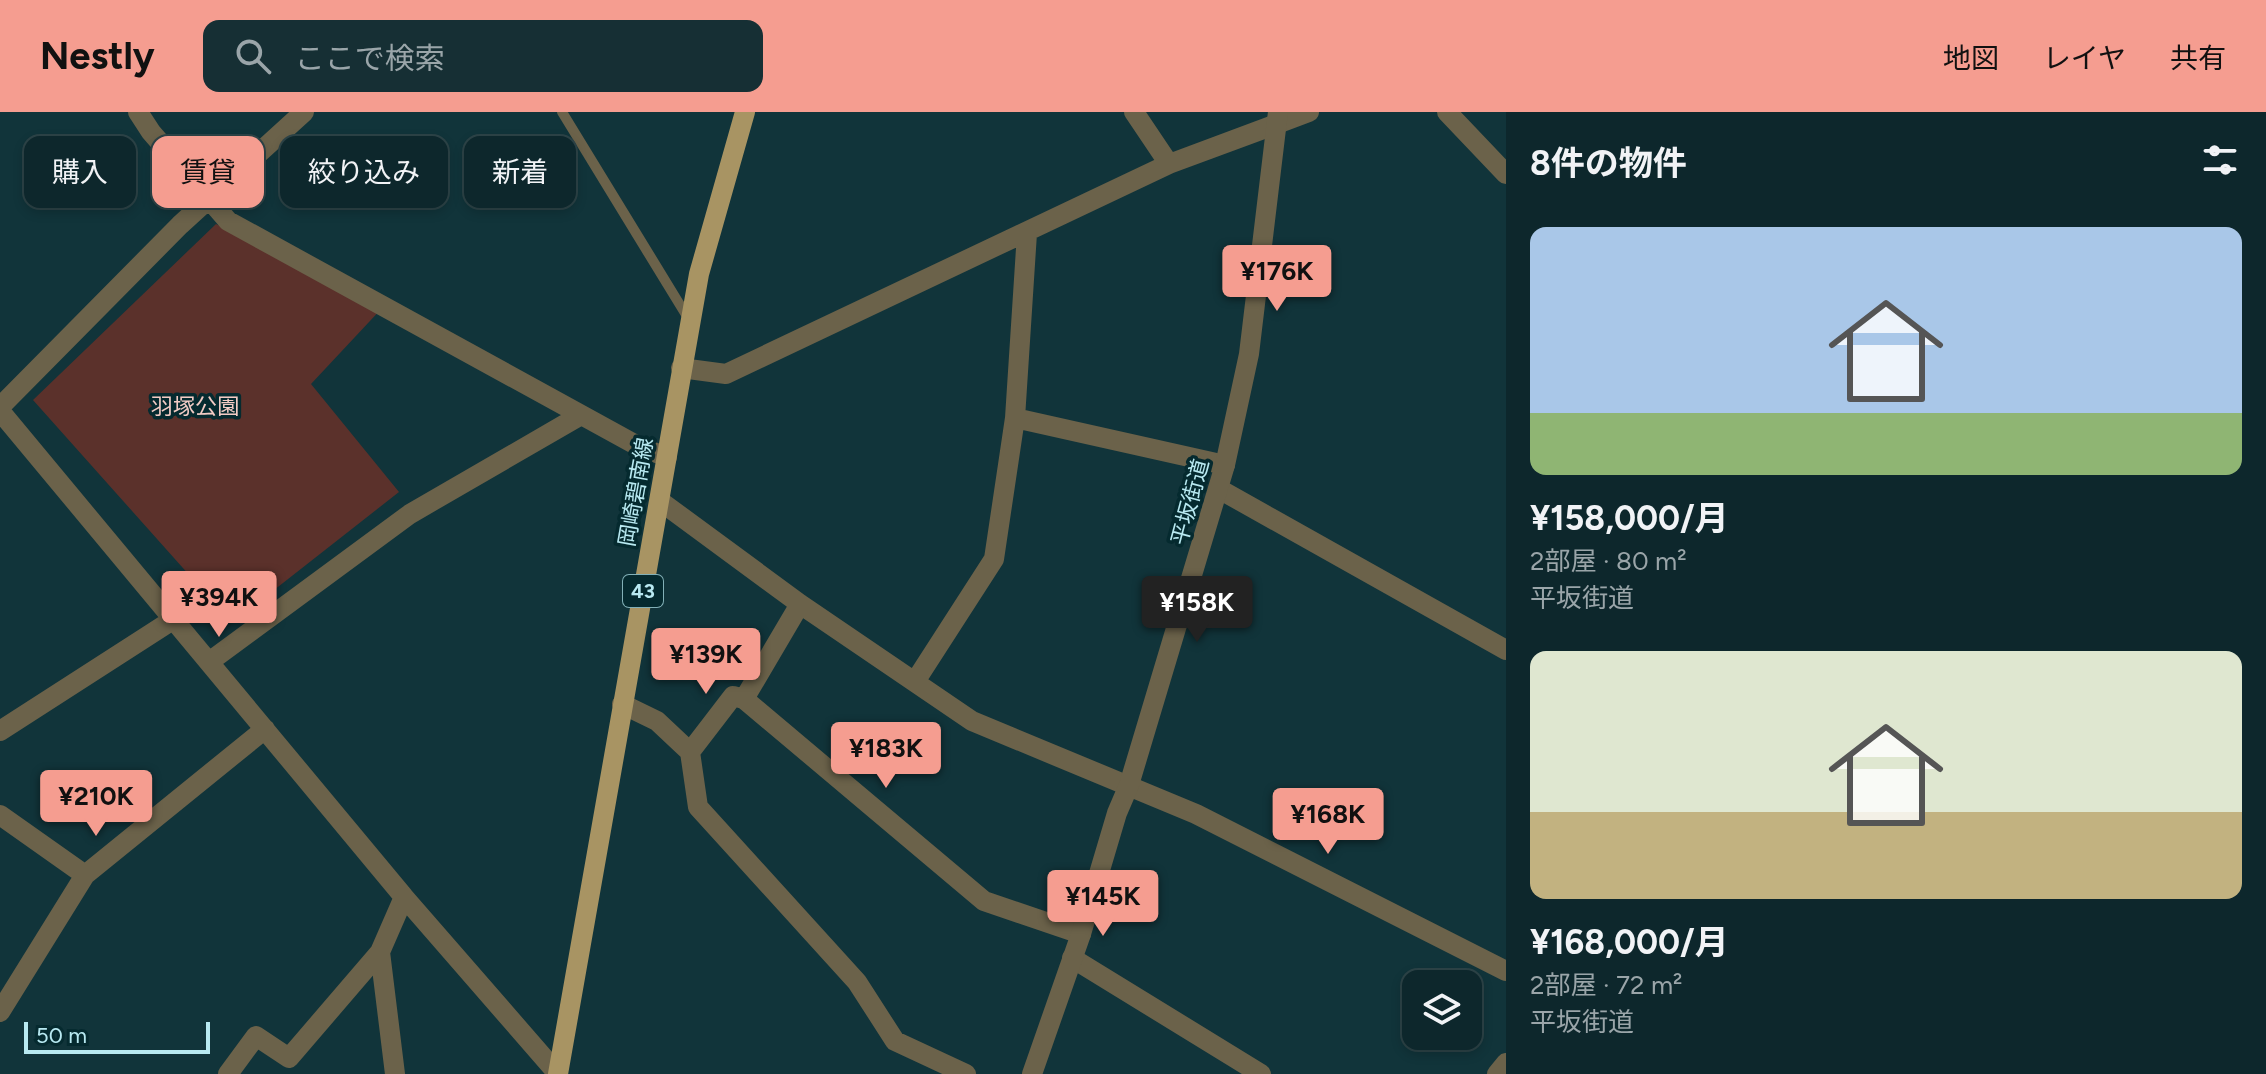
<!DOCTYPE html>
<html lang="ja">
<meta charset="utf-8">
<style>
:root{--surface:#0d272c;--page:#162f34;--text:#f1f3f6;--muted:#9aa5a9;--line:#2d4448;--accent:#f59d90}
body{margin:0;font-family:Figtree,"Noto Sans JP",sans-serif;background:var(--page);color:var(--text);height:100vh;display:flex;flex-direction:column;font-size:30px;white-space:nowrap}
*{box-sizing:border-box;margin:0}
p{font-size:26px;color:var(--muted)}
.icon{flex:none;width:44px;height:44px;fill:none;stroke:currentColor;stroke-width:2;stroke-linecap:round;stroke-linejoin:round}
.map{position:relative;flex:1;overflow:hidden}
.details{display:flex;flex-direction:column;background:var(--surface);width:760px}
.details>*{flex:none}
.guide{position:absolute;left:24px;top:24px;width:760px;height:72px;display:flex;gap:16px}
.fabs{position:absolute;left:1402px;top:858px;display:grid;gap:16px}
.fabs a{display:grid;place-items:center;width:80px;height:80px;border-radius:16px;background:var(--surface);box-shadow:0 4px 12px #0003,0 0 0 2px var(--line);font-size:40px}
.scale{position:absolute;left:24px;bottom:20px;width:186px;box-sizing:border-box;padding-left:8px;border:4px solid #b8e9f1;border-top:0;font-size:22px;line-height:28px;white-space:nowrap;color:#b8e9f1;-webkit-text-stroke:6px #052a2f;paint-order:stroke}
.price{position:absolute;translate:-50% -68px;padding:0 18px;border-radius:8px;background:var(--accent);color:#111;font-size:26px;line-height:52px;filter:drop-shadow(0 2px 4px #0008)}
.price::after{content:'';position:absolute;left:50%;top:48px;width:24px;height:18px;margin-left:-12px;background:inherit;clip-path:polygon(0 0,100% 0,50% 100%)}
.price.selected{background:#222;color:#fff}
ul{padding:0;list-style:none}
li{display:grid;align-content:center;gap:16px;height:424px;padding:0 24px}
li span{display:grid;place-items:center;height:248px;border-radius:16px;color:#555}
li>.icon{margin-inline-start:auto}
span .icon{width:144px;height:144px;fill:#fffc;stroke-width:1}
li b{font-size:34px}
h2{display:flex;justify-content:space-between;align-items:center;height:96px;padding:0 24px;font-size:34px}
.pill{padding:0 28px;border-radius:16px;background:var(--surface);box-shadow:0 4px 12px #0003,0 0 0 2px var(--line);font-size:28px;line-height:72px}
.pill.selected{background:var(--accent);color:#111}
header{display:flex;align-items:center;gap:48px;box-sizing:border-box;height:112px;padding:0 40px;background:var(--accent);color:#111}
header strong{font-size:38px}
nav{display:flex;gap:44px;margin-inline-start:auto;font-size:28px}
.search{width:560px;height:72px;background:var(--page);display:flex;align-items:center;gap:20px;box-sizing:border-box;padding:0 28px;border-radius:16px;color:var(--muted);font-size:30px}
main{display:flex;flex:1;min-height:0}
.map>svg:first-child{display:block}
.green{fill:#5b312b}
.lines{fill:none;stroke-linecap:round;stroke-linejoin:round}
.service{stroke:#6b624a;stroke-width:10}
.minor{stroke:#6b624a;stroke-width:20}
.tertiary{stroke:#6b624a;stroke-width:20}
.primary{stroke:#a89463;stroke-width:20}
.labels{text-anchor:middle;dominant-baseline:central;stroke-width:7;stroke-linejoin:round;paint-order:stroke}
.shield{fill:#052a2f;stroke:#82b0b7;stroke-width:2}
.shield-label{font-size:20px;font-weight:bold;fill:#b8e9f1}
.park-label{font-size:22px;fill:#f3ccc5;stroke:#052a2f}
.street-label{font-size:22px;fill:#b8e9f1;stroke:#052a2f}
</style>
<header>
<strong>Nestly</strong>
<div class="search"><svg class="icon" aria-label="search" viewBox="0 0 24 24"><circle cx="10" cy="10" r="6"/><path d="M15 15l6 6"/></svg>ここで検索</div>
<nav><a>地図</a><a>レイヤ</a><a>共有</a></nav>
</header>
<main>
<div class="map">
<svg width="1506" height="962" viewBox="0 0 1506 962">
<rect width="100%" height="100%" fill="#11343a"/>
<path class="green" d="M216,112l168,82 -73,78 88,108 -167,131 -199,-223z"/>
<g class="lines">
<path class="service" d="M562,0l126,206"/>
<path class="minor" d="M138,0l13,20 77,89 410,225 29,11
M1134,0l35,52
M1447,0l59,62
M681,256l45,6 443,-210 140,-52
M0,295l180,-182 124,-113
M0,299l404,486 154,177
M1015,306l210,47
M1219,377l287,161
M660,389l140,103 172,117 224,93 310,157
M800,492l-56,95 240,202 97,33
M209,550l201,-148 171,-99
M916,568l78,-121 21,-141 12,-185
M622,592l35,17 33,31 8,55 159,175 38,59 71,33
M0,619l174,-112
M690,640l43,-56 11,3
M0,703l85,60
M1072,846l189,116
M0,900l85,-137 180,-146
M228,962l28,-38 33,22 91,-106
M395,962l-15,-122 24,-55
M1497,962l9,-11"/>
<path class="tertiary" d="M1032,962l49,-140 36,-121 12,-28 96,-320 24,-111 29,-242"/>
<path class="primary" d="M558,962l141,-800 46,-162"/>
</g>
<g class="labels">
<rect class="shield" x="623" y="463" width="40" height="32" rx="6"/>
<g class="shield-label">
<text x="643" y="479">43</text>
</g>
<g class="park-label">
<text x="195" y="294">羽塚公園</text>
</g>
<g class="street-label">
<text transform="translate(636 380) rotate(-80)">岡崎碧南線</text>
<text transform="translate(1190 390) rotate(-75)">平坂街道</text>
</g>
</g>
</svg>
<div class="fabs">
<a><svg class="icon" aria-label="layers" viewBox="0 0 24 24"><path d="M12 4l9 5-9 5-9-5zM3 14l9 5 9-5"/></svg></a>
</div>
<div class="scale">50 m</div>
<b class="price" style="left:1277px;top:201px">¥176K</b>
<b class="price" style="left:219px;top:527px">¥394K</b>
<b class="price selected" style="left:1197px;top:532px">¥158K</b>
<b class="price" style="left:706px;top:584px">¥139K</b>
<b class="price" style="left:886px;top:678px">¥183K</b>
<b class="price" style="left:96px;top:726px">¥210K</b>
<b class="price" style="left:1328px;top:744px">¥168K</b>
<b class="price" style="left:1103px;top:826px">¥145K</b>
<div class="guide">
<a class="pill">購入</a>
<a class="pill selected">賃貸</a>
<a class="pill">絞り込み</a>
<a class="pill">新着</a>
</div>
</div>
<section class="details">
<h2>8件の物件<svg class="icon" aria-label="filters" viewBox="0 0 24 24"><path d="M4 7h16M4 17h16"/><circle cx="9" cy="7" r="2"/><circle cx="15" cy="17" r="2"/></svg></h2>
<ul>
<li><span style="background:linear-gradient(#a9c7e8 75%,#8fb573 0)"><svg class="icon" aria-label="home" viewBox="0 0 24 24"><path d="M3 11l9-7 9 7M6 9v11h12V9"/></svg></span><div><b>¥158,000/月</b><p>2部屋 · 80 m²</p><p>平坂街道</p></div></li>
<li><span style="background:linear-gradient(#dfe7d0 65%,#c2b280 0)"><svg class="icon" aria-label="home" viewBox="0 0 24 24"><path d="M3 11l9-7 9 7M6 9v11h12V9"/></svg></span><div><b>¥168,000/月</b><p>2部屋 · 72 m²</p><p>平坂街道</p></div></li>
</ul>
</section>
</main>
